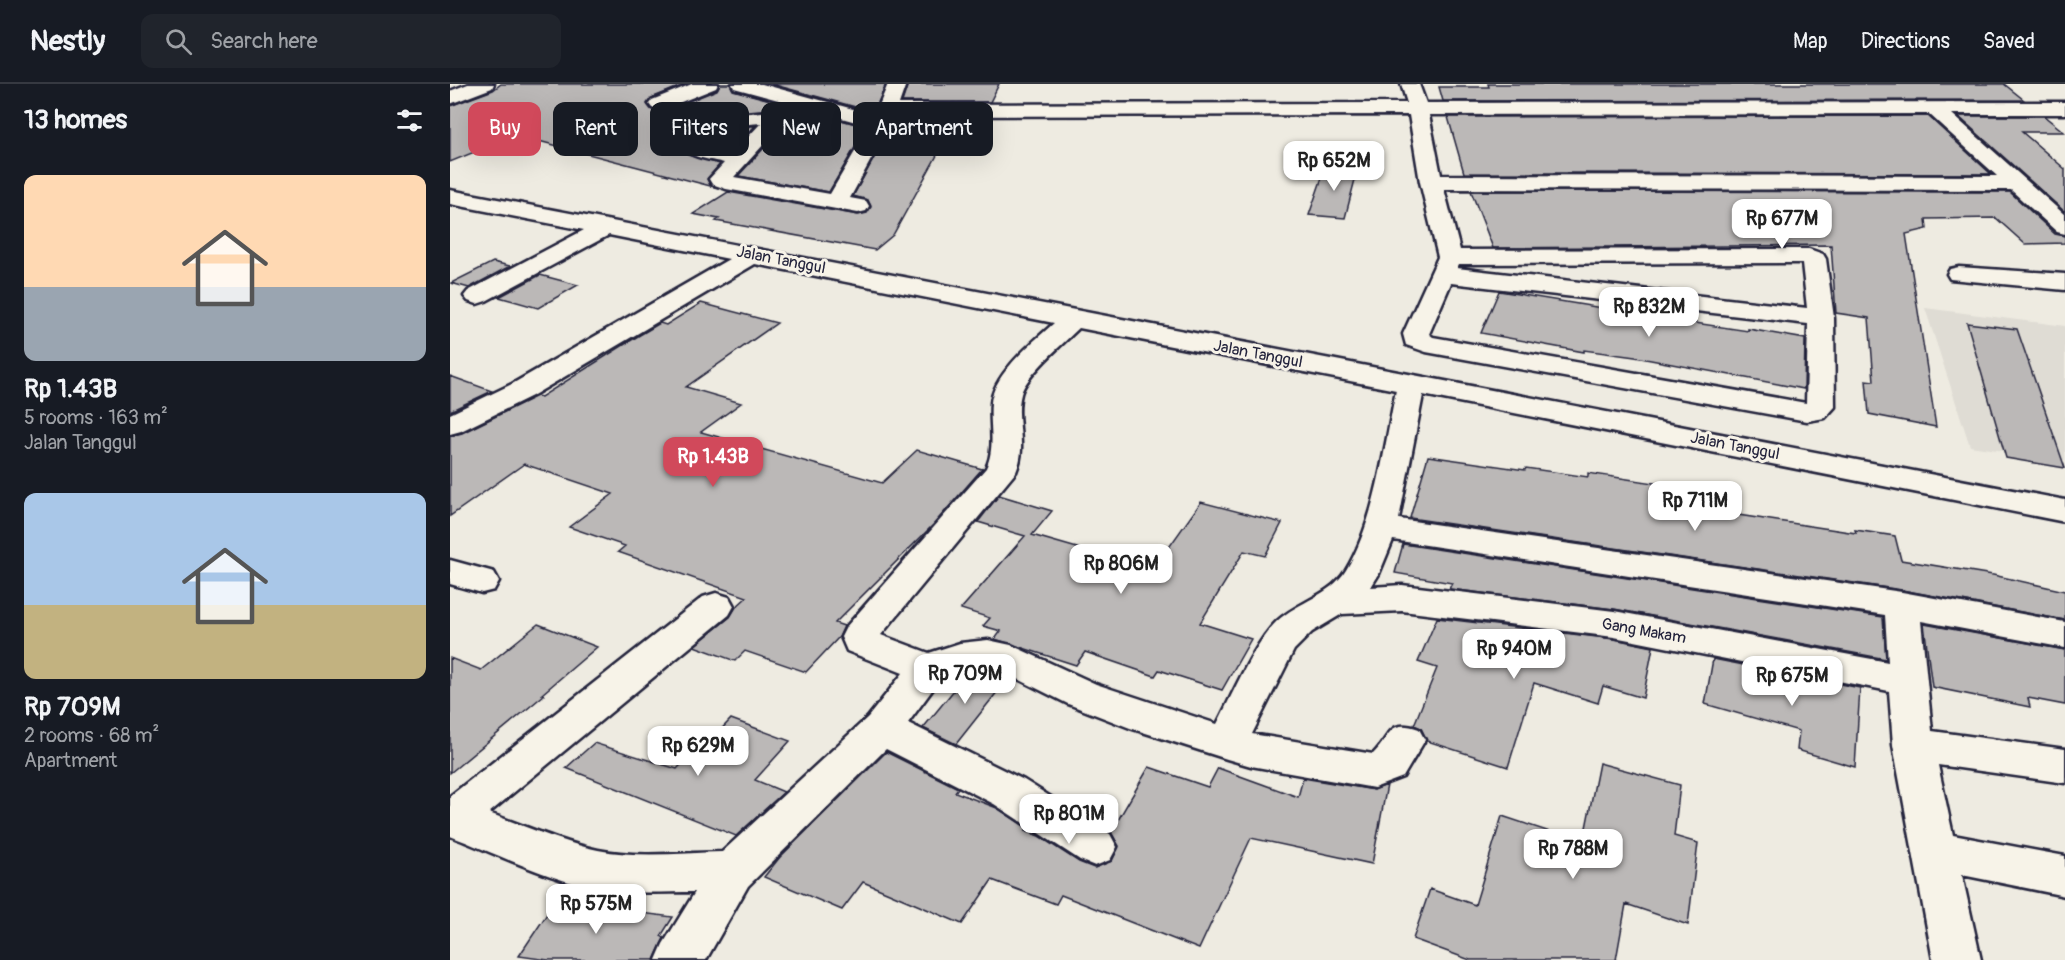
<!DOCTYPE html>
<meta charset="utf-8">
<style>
:root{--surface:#171b24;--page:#20242c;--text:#f1f3f6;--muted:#9ea1a6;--line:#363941;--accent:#d1495b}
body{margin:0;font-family:Pangolin,sans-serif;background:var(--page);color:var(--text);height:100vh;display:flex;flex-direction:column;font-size:22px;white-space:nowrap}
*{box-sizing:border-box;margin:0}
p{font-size:20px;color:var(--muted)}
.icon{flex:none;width:33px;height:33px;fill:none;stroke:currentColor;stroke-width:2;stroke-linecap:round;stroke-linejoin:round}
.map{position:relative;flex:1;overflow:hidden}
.details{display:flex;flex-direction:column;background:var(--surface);width:450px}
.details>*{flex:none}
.guide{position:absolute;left:18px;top:18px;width:570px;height:54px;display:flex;gap:12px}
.price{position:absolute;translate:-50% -51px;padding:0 14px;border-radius:12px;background:#fff;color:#222;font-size:20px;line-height:39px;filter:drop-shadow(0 2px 3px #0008)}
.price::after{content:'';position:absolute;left:50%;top:36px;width:18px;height:14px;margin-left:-9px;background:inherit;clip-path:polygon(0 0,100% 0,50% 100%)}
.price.on{background:var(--accent);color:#fff}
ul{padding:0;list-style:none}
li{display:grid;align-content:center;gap:12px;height:318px;padding:0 24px}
li span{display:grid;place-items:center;height:186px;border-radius:12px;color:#555}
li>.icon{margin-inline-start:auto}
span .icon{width:108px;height:108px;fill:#fffc;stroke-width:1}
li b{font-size:26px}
h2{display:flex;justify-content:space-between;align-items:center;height:72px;padding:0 24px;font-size:26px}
.chip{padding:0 21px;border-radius:12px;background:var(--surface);box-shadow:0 6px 24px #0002;font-size:21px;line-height:54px}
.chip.on{background:var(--accent);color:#fff}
header{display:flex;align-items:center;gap:36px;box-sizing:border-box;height:84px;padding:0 30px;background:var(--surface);border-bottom:2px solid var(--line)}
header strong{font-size:28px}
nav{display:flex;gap:33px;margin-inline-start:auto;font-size:21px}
.search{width:420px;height:54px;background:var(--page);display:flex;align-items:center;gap:15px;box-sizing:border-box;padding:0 21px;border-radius:12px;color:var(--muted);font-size:22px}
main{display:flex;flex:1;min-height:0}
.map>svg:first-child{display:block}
.built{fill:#dfdcd4}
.building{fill:#bbb8b7;stroke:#22223b;stroke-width:1.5}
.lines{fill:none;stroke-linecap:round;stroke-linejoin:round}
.minor-casing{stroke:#22223b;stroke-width:5}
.minor{fill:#f7f3e8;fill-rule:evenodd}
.labels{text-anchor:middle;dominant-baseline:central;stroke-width:6;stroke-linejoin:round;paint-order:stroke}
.street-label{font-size:16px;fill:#22223b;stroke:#f7f3e8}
</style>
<header>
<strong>Nestly</strong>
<div class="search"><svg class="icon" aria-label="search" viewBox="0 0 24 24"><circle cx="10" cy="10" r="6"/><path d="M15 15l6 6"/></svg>Search here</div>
<nav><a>Map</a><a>Directions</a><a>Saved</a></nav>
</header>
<main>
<section class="details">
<h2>13 homes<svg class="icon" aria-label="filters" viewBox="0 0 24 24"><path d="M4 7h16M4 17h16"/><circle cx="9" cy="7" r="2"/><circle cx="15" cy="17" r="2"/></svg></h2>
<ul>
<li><span style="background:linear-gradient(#ffd9b3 60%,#9aa5b1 0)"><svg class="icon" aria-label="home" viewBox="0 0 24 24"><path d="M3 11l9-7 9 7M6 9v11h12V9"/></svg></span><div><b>Rp 1.43B</b><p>5 rooms · 163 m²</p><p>Jalan Tanggul</p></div></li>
<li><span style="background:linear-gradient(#a9c7e8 60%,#c2b280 0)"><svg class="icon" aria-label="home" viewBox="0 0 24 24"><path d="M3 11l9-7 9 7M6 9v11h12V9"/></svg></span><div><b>Rp 709M</b><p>2 rooms · 68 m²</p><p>Apartment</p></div></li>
</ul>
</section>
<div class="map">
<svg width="1615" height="876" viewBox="0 0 1615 876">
<rect width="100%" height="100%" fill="#eeebe1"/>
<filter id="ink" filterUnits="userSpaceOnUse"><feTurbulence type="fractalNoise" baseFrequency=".0167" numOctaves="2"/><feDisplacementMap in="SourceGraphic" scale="12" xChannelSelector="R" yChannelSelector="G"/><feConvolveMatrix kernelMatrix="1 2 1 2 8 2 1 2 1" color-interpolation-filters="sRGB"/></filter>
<g filter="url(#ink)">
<path class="built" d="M1475,224l140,18v134l-95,-14z"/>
<path class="building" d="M51,0h185l-35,14 -4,6 5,6h15l50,-20 3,-6h10l3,6 45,12 -6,7 -35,3 -55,27 -4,5 10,11 32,9 -13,15 3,6 8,3 -202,-53 -66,27v-56l43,-16z
M321,0h115l-12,28z
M458,0h91l-9,18h-88z
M1038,0h516l20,16 -581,1 -4,-14h50z
M350,25l67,18 -38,65 -91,-16z
M1478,32l63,58 -527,-1 -16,-56z
M1508,32h86l20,16h-42l43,37v43z
M446,34h87l-15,32h-28l-47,85 -18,15 -159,-29 3,-2 -26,-5 35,-22 130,23 9,-2 4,-6 -3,-7 -15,-4z
M300,42h5l-22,23 -20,-5z
M876,82l32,2 -13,50 -36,-3z
M1021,107l539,1 45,42 10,2v7l-40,1 -29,-26 -70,1 1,10 -21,5 30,193 -67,-13 -3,-34 8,1 -5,-63 -33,-5 -5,-68 -338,3z
M43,178l17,4 -41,22 -18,-5z
M90,191l38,10 -40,23 -39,-11z
M1049,207l176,29 73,11v-2l57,10 -1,50 -169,-32 -51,-7v2l-103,-19z
M251,219l76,20 -91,64 55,16 -40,29 181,51 35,-33 65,19 -49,56 -98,98 9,3 -5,11 -33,35 -61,-21 -10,10 -41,-15 36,-29 6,-10 11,-10 -129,-45 7,-6 -56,-19 44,-33 -89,-30 -74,52v-80l12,-3 75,-37 4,1 97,-61 22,-13 6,2z
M1517,239l50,6 48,139 -59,-10z
M0,292l42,15 -42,20z
M978,372l97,14 1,-2 62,9v-4l72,11v14l71,10 1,6 124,19 -1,-3 40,6 6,24 92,15 72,16v29l-163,-30 -492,-72z
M549,411l53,16 -20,24 121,35 48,-68 81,21 -17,33 -21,-5 -44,72 51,16 -29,51 -63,-20 -4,6 -70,-24 -9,13 -81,-26 6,-8 -18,-5 7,-8 -29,-9 64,-73 -47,-14z
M953,460l480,73 3,42 -272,-50 -165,-20 3,-6 -57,-10z
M987,534l177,21 39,8 -10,51 -40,-12 -5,17 -64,-20 -26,84 -81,-26 -6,-13 -7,-3 23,-57 -19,-6z
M88,540l59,23 -55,47 2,1 -94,78v-115l31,12z
M1474,540l141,26v55l-37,-7 2,9 -98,-20z
M1263,575l147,29 -5,79 -58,-17 2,-19 -94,-27z
M538,586l21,7 -53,67 -33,-16 45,-55z
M281,635l59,22 -35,39 29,12 -48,44 -170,-68 28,-25 83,26 13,-14 5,2z
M436,668l72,36 -3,4 42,16 30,20 -2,3 14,5 40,26 15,6 18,-7 7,-15 -8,-14 38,-65 59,20 10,-19 80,29 5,-19 71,12 13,-5 -15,79 -121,-26 -52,111 -138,-54 -5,9 -64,-24 -30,44 -99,-42 -21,28 -78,-33 16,-20z
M1149,679l81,22 -6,51 24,7 -10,82 -62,-21 -10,56h-146l-57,-21 17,-50 45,16 27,-89 81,27z
M105,818l118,15 -12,19 3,2 -10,22h-106l-29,-4z"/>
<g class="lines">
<defs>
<path id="minor" d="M18,0h26l-2,4 -42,16v-13z
M242,0h26l-2,4 -50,20h-14l-3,-4 3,-4z
M282,0h30l113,31 13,-31h18l-7,20 508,-1 -6,-19h18l7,19 639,-1v12h-113l113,101v19l-8,-2 -46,-42 -567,-1 16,61 349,-1 14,5 3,5 8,59 1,89 -10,11 -18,3 -381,-69 -20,-7 -3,-11 35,-77 -18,-75 -11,-67 -514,1 -45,82 16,3 3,5 -3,5 -8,2 -132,-24 -14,-5 -3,-5 15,-16c-15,-4 -35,-5 -44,-18l3,-4 55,-27 35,-3 9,-10 -48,-13zM349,22l71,20 -40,68 -96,-17zM1479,30l68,62 -556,-1 -12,-60zM311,39l-27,29 -28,-7 43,-21zM1352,179l5,45 -350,-40 2,-4zM1001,199l357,41 -2,79 -373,-66 -4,-3z
M0,106l1615,310v22l-642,-127 -24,124 503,73 163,30v26l-144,-27 11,110 133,18v34l-127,-18 15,70 112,21v40l-103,-21 19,85h-48l-40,-215 -4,-54 -275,-54 -212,-26 -60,3 -30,18 -18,18 -42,84 121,20c18,-17 14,-36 46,-25l6,11 -22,37 -29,11 -123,-22 -24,-7 -97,-31 -62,-24 -66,-33 -14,-3 -26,3 -21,7 -33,45 116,57 86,54 7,13 -7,13 -15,6 -15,-6 -86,-56 -108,-55 -138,137 -42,74h-50l7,-16 32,-52c-30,0 -62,2 -92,-2 -47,-7 -108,-37 -153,-54v-40l253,-199 13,-4 13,4 5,9 -5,9 -240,198c36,13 72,29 109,37 40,8 84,3 124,2l146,-135 35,-44 -56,-22 -6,-14 5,-10 140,-159c10,-21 3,-43 5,-65 2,-29 43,-62 63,-80l-299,-59 -223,132 -71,35 -11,3v-20l62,-30 217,-125 -120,-24 -123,66 -9,3 -9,-3 -4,-5 4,-5 116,-61 -134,-26zM629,244l317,62c-11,54 -21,133 -50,180 -16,26 -47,31 -69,51 -23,22 -44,73 -60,103l-121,-40 -85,-39 -23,-5 -28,3 -31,10 -48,-18 135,-163c12,-28 -2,-52 5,-78 4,-18 44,-52 58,-66zM943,456l492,75 3,47 -274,-51 -212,-26 -31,2 8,-13z
M1509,183l106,7v16l-115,-11 -3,-5 3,-5z
M0,476l44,12 5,9 -5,9 -12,3 -32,-9z"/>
</defs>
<use href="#minor" class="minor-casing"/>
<use href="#minor" class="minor"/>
</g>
</g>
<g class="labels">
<g class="street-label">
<text transform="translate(331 176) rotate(11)">Jalan Tanggul</text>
<text transform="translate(808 270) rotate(11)">Jalan Tanggul</text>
<text transform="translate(1285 362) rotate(11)">Jalan Tanggul</text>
<text transform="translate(1194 547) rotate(10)">Gang Makam</text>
</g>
</g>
</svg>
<b class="price" style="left:884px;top:108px">Rp 652M</b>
<b class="price" style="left:1332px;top:166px">Rp 677M</b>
<b class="price" style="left:1199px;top:254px">Rp 832M</b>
<b class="price on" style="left:263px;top:404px">Rp 1.43B</b>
<b class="price" style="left:1245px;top:448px">Rp 711M</b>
<b class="price" style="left:671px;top:511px">Rp 806M</b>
<b class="price" style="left:1064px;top:596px">Rp 940M</b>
<b class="price" style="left:515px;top:621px">Rp 709M</b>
<b class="price" style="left:1342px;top:623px">Rp 675M</b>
<b class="price" style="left:248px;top:693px">Rp 629M</b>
<b class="price" style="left:619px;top:761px">Rp 801M</b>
<b class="price" style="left:1123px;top:796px">Rp 788M</b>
<b class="price" style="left:146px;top:851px">Rp 575M</b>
<div class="guide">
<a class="chip on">Buy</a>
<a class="chip">Rent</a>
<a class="chip">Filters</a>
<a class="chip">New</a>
<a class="chip">Apartment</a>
</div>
</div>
</main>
